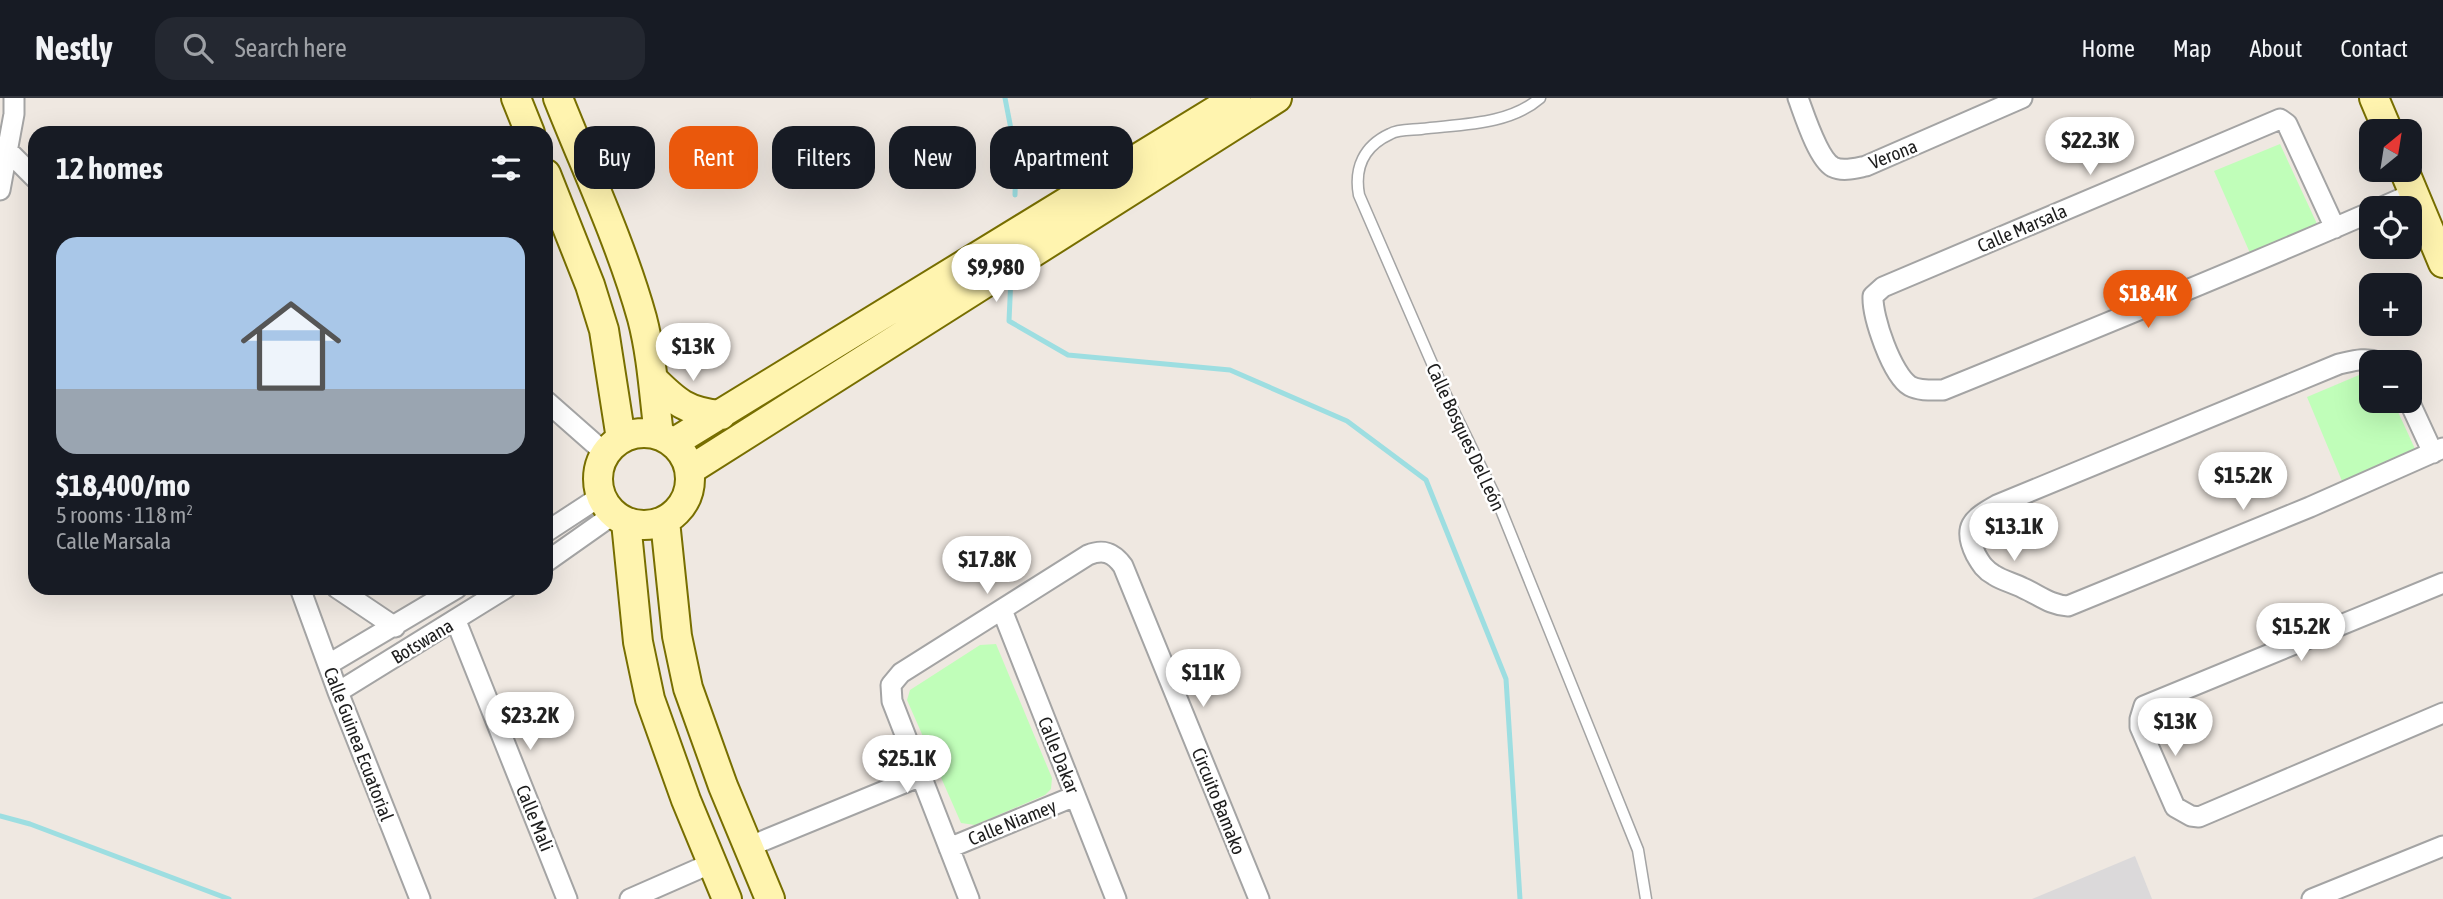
<!DOCTYPE html>
<meta charset="utf-8">
<style>
:root{--surface:#171b24;--page:#242831;--text:#f1f3f6;--muted:#9ea1a6;--line:#363941;--accent:#ea580c}
body{margin:0;font-family:"Asap Condensed",sans-serif;background:var(--page);color:var(--text);height:100vh;display:flex;flex-direction:column;font-size:26px;white-space:nowrap}
*{box-sizing:border-box;margin:0}
p{font-size:23px;color:var(--muted)}
.icon{flex:none;width:38px;height:38px;fill:none;stroke:currentColor;stroke-width:2;stroke-linecap:round;stroke-linejoin:round}
.map{position:relative;flex:1;overflow:hidden}
.sheet{position:absolute;left:28px;top:28px;width:525px;height:469px;display:flex;flex-direction:column;background:var(--surface);border-radius:21px;box-shadow:0 7px 28px #0002}
.sheet>*{flex:none}
.banner{position:absolute;left:574px;top:28px;width:665px;height:63px;display:flex;gap:14px}
.needle{width:46px;rotate:30deg}
.buttons{position:absolute;left:2359px;top:21px;display:grid;gap:14px}
.buttons a{display:grid;place-items:center;width:63px;height:63px;border-radius:14px;background:var(--surface);box-shadow:0 7px 28px #0002;font-size:35px}
.price{position:absolute;translate:-50% -60px;padding:0 16px;border-radius:24px;background:#fff;color:#222;font-size:23px;line-height:46px;filter:drop-shadow(0 2px 4px #0008)}
.price::after{content:'';position:absolute;left:50%;top:42px;width:21px;height:16px;margin-left:-10px;background:inherit;clip-path:polygon(0 0,100% 0,50% 100%)}
.price.on{background:var(--accent);color:#fff}
ul{padding:0;list-style:none}
li{display:grid;align-content:center;gap:14px;height:371px;padding:0 28px}
li span{display:grid;place-items:center;height:217px;border-radius:21px;color:#555}
li>.icon{margin-inline-start:auto}
span .icon{width:126px;height:126px;fill:#fffc;stroke-width:1}
li b{font-size:30px}
h2{display:flex;justify-content:space-between;align-items:center;height:84px;padding:0 28px;font-size:30px}
.pill{padding:0 24px;border-radius:21px;background:var(--surface);box-shadow:0 7px 28px #0002;font-size:24px;line-height:63px}
.pill.on{background:var(--accent);color:#fff}
header{display:flex;align-items:center;gap:42px;box-sizing:border-box;height:98px;padding:0 35px;background:var(--surface);border-bottom:2px solid var(--line)}
header strong{font-size:33px}
nav{display:flex;gap:38px;margin-inline-start:auto;font-size:24px}
.search{width:490px;height:63px;background:var(--page);display:flex;align-items:center;gap:18px;box-sizing:border-box;padding:0 24px;border-radius:21px;color:var(--muted);font-size:26px}
.map>svg:first-child{display:block}
.residential{fill:#dbd9da}
.park{fill:#c0feb9}
.lines{fill:none;stroke-linecap:round;stroke-linejoin:round}
.stream{stroke:#9ddee1;stroke-width:5}
.lane-casing{stroke:#a4a4a4;stroke-width:13}
.street-casing{stroke:#a4a4a4;stroke-width:23}
.secondary-casing{stroke:#776e00;stroke-width:32}
.lane{stroke:#fff;stroke-width:10}
.street{stroke:#fff;stroke-width:19}
.secondary{stroke:#fff4af;stroke-width:28}
.labels{text-anchor:middle;dominant-baseline:central;stroke-width:5;stroke-linejoin:round;paint-order:stroke}
.street-label{font-size:19px;fill:#1d1d1d;stroke:#fff}
</style>
<header>
<strong>Nestly</strong>
<div class="search"><svg class="icon" aria-label="search" viewBox="0 0 24 24"><circle cx="10" cy="10" r="6"/><path d="M15 15l6 6"/></svg>Search here</div>
<nav><a>Home</a><a>Map</a><a>About</a><a>Contact</a></nav>
</header>
<div class="map">
<svg width="2443" height="801" viewBox="0 0 2443 801">
<rect width="100%" height="100%" fill="#efe8e1"/>
<path class="residential" d="M2135,758l17,43h-120z"/>
<path class="park" d="M2280,46l38,82 -68,27 -36,-82z
M2371,272v31h22l23,50 -74,30 -35,-84z
M996,546l56,134 -1,11 -6,6 -70,30 -14,-2 -54,-123 3,-10 70,-45z"/>
<g class="lines">
<path class="stream" d="M1005,0l11,57 -1,40
M1011,179l-2,44 59,34 162,15 117,51 79,59 80,199 14,220
M0,718l30,8 199,75"/>
<defs>
<path id="lane" d="M1540,0c-31,27 -79,26 -119,31 -9,1 -23,0 -31,5 -26,12 -36,34 -31,61l85,196 53,109 141,350 8,49"/>
<path id="street" d="M1798,0c6,16 20,61 35,69 10,5 23,1 33,-1l156,-68
M8,53l27,27
M0,92l14,-76v-16
M2380,110l34,-15
M2335,130l-48,-104 -7,-5 -397,168 -10,9c-1,21 19,79 37,90 9,5 23,4 33,4 143,-58 286,-116 428,-178
M2379,264c-14,-5 -26,-1 -40,2l-342,141c-25,14 -35,22 -21,50 5,9 9,15 18,20 9,6 20,8 29,13 16,7 27,17 45,18l242,-99 133,-59
M546,303l59,52
M2409,303l24,52
M546,434l55,-36
M546,464l68,-48
M2443,485l-299,123 -4,13v8l35,80 16,9 8,1 244,-104
M300,490l38,104 82,207
M337,490l58,39
M1002,512l114,289
M456,523l111,278
M329,566l128,-76
M338,594l168,-104
M748,749l173,-71
M949,750l126,-52
M630,801l82,-36
M969,801l-77,-198 -1,-16 10,-12 187,-118c15,-6 25,-3 35,11l136,333
M2312,801l131,-53"/>
<path id="secondary" d="M516,0l14,35
M558,0c29,73 63,145 84,220 10,38 12,78 17,117
M2374,0l14,33
M2404,72l39,93
M546,76l44,111 14,45 17,109
M653,281c23,23 34,33 68,36
M598 381a46 46 0 1 1 92 0a46 46 0 1 1-92 0Z
M673,345l563,-345
M690,372l587,-372
M665,423l12,115 11,52 35,98 47,113
M626,424l12,120 12,57 36,101 41,99"/>
</defs>
<use href="#lane" class="lane-casing"/>
<use href="#street" class="street-casing"/>
<use href="#secondary" class="secondary-casing"/>
<use href="#lane" class="lane"/>
<use href="#street" class="street"/>
<use href="#secondary" class="secondary"/>
</g>
<g class="labels">
<g class="street-label">
<text transform="translate(1893 56) rotate(-22)">Verona</text>
<text transform="translate(2022 130) rotate(-23)">Calle Marsala</text>
<text transform="translate(1466 339) rotate(65)">Calle Bosques Del León</text>
<text transform="translate(422 543) rotate(-31)">Botswana</text>
<text transform="translate(359 646) rotate(69)">Calle Guinea Ecuatorial</text>
<text transform="translate(1059 657) rotate(68)">Calle Dakar</text>
<text transform="translate(1219 703) rotate(68)">Circuito Bamako</text>
<text transform="translate(535 720) rotate(68)">Calle Mali</text>
<text transform="translate(1012 724) rotate(-22)">Calle Niamey</text>
</g>
</g>
</svg>
<div class="buttons">
<a><svg class="needle" viewBox="-14 -14 28 28"><path d="M0-13l5 13h-10z" fill="#e53935"/><path d="M0 13l5-13h-10z" fill="#9ea1a6"/></svg></a>
<a><svg class="icon" aria-label="locate" viewBox="0 0 24 24"><circle cx="12" cy="12" r="6"/><path d="M12 2v4M12 18v4M2 12h4M18 12h4"/></svg></a>
<a>+</a>
<a>−</a>
</div>
<b class="price" style="left:2090px;top:79px">$22.3K</b>
<b class="price" style="left:996px;top:206px">$9,980</b>
<b class="price on" style="left:2148px;top:232px">$18.4K</b>
<b class="price" style="left:693px;top:285px">$13K</b>
<b class="price" style="left:2243px;top:414px">$15.2K</b>
<b class="price" style="left:2014px;top:465px">$13.1K</b>
<b class="price" style="left:987px;top:498px">$17.8K</b>
<b class="price" style="left:2301px;top:565px">$15.2K</b>
<b class="price" style="left:1203px;top:611px">$11K</b>
<b class="price" style="left:530px;top:654px">$23.2K</b>
<b class="price" style="left:2175px;top:660px">$13K</b>
<b class="price" style="left:907px;top:697px">$25.1K</b>
<div class="banner">
<a class="pill">Buy</a>
<a class="pill on">Rent</a>
<a class="pill">Filters</a>
<a class="pill">New</a>
<a class="pill">Apartment</a>
</div>
<section class="sheet">
<h2>12 homes<svg class="icon" aria-label="filters" viewBox="0 0 24 24"><path d="M4 7h16M4 17h16"/><circle cx="9" cy="7" r="2"/><circle cx="15" cy="17" r="2"/></svg></h2>
<ul>
<li><span style="background:linear-gradient(#a9c7e8 70%,#9aa5b1 0)"><svg class="icon" aria-label="home" viewBox="0 0 24 24"><path d="M3 11l9-7 9 7M6 9v11h12V9"/></svg></span><div><b>$18,400/mo</b><p>5 rooms · 118 m²</p><p>Calle Marsala</p></div></li>
</ul>
</section>
</div>
